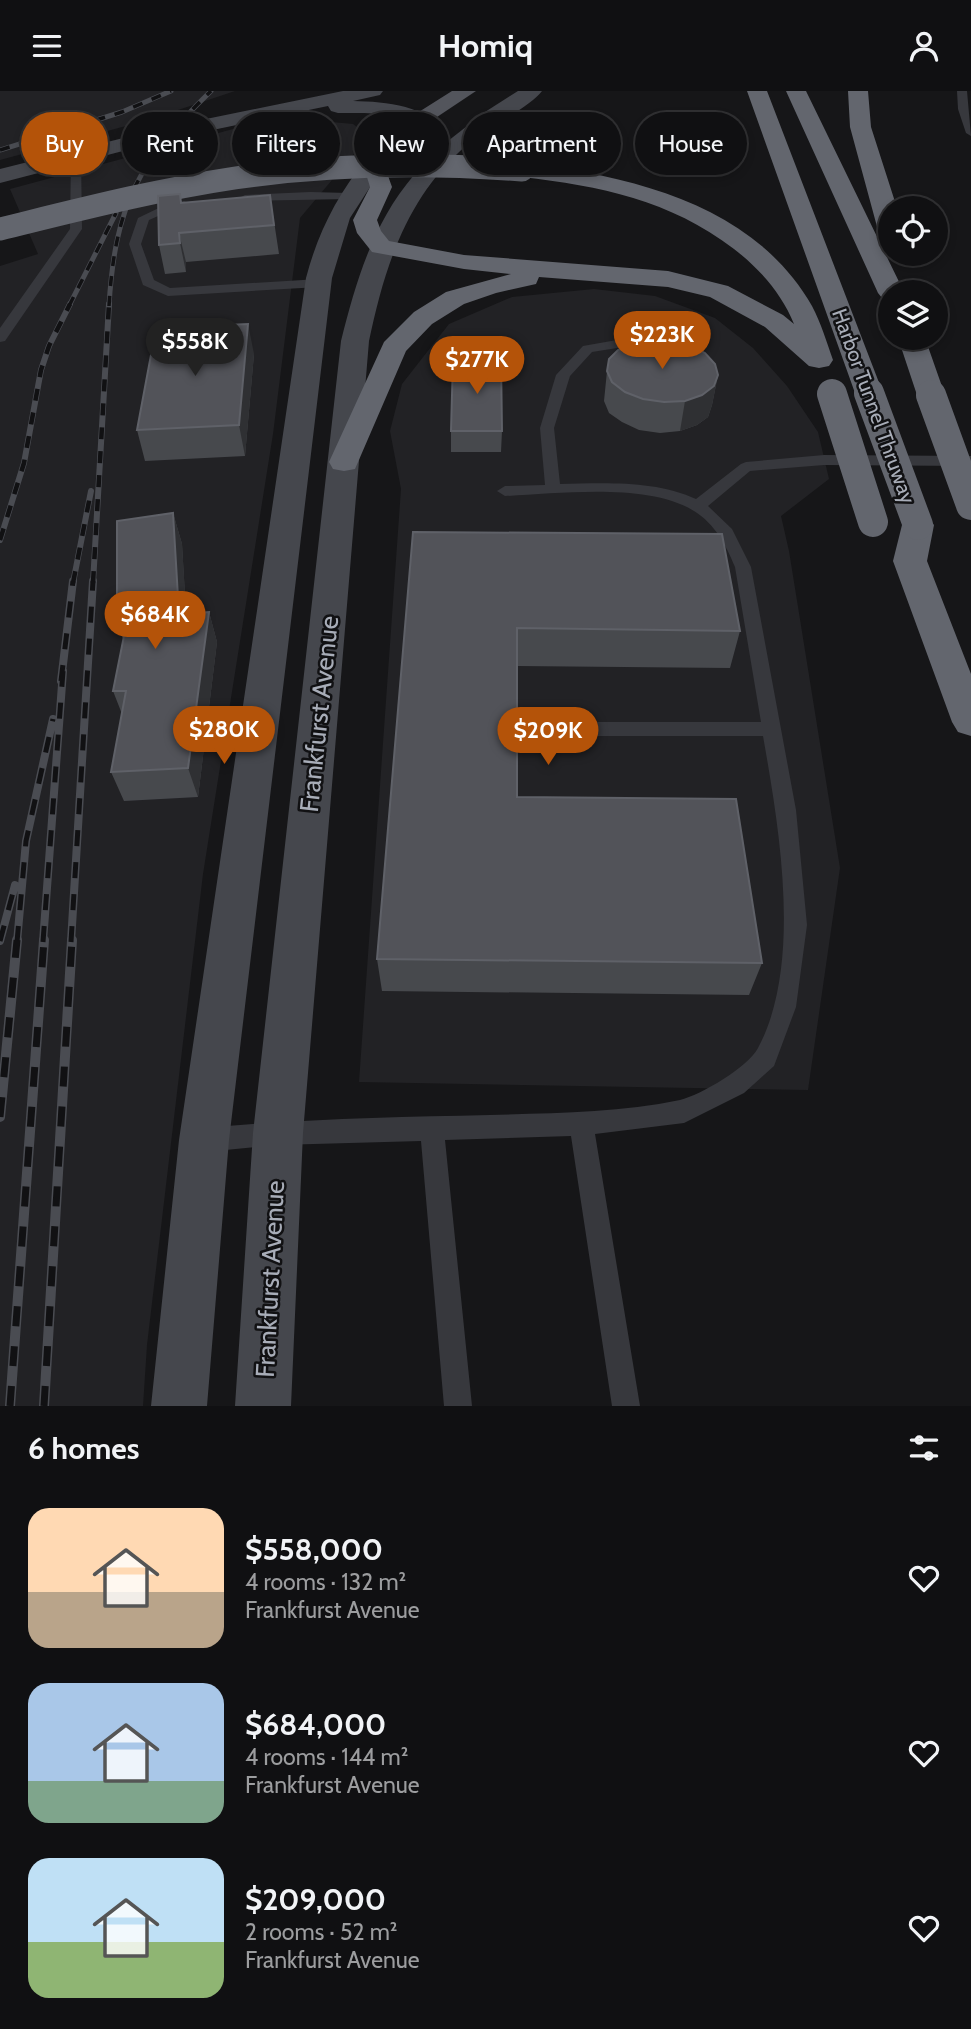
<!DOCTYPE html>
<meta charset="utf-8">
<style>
:root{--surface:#101012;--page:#1e1e20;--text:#f1f3f6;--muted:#9c9d9f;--line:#303032;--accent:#b45309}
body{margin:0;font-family:Cabin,sans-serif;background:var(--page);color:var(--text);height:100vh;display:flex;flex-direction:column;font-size:26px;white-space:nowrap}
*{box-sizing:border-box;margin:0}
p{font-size:23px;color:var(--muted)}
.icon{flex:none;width:38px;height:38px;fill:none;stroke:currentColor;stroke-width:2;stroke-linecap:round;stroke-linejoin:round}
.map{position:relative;height:1315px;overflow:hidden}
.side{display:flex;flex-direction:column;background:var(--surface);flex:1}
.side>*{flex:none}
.hud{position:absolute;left:21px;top:21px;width:929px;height:63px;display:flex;gap:14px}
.buttons{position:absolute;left:878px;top:105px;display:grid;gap:14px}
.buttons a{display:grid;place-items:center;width:70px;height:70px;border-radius:50%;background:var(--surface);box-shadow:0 4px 10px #0003,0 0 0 2px var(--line);font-size:35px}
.price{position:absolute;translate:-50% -60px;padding:0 16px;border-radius:24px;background:var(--accent);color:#fff;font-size:23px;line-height:46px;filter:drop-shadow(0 2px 4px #0008)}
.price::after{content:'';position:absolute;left:50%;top:42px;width:21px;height:16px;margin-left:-10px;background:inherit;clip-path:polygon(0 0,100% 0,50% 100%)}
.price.on{background:#222;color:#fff}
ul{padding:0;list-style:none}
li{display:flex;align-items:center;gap:21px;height:175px;padding:0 28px}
li span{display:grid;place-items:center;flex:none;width:196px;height:140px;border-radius:21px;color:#555}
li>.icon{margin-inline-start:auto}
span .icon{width:84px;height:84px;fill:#fffc;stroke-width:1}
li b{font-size:30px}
h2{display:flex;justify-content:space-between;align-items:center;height:84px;padding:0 28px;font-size:30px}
.pill{padding:0 24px;border-radius:32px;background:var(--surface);box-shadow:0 4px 10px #0003,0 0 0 2px var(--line);font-size:24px;line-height:63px}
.pill.on{background:var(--accent);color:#fff}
header{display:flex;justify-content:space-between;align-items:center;height:91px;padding:0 28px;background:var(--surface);font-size:32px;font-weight:700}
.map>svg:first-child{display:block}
.built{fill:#222225}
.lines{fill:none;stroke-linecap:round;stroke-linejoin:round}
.service{fill:#37383d;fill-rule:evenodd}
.secondary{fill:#45474d;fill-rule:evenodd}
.primary{fill:#53555c;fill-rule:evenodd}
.motorway{fill:#63666e;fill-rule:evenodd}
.rail-far3-casing{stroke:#4a4c52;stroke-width:5}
.rail-far2-casing{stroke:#4a4c52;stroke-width:6}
.rail-far1-casing{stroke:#4a4c52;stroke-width:8}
.rail-casing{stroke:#4a4c52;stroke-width:10}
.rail-far3{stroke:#111113;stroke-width:3.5;stroke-dasharray:10;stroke-linecap:butt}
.rail-far2{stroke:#111113;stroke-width:4.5;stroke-dasharray:12;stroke-linecap:butt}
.rail-far1{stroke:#111113;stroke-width:5;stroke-dasharray:16;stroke-linecap:butt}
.rail{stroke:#111113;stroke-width:7;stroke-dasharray:20;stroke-linecap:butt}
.motorway-bridge-far1{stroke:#63666e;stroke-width:23}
.motorway-bridge{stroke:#63666e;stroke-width:30}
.wall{fill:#47494d}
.shaded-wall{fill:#2f3033}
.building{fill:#525359;stroke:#5f6168;stroke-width:2}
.labels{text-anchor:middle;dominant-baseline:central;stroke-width:5;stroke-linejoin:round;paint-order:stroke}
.far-street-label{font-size:21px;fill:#a8adb8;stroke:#111113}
.street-label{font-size:26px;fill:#a8adb8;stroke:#111113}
</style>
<header><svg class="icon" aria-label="menu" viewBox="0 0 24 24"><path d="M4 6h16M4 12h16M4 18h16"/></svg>Homiq<svg class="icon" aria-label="person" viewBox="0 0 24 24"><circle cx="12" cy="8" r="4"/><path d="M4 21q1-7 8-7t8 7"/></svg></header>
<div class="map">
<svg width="971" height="1315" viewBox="0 0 971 1315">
<rect width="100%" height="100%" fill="#161618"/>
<path class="built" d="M0,0h235l-87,29 -148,40z
M320,30l33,3 16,12 -69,82 -27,216 -70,440 -56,471 -4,61h-143v-1140l38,-12 -28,-65 238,-64z
M594,198l61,7 60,22 38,30 34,38 31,46 11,47 -48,37 8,35 51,317 -32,222 -449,-8 42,-593 -11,-58 12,-47 47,-60 63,-27z"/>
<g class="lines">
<path class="service" d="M957,0h10l4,45 -5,-3 -8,-24z
M76,62l5,3 1,73 -77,112 -5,1v-14l70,-99 1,-73z
M310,101l39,1 6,3 -6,3 -104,2 -6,-3 6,-3z
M184,110l4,2v4l-16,3 -23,10 -8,24 13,36 16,8 149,-9 6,4 -6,4 -151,9 -25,-11 -14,-41 9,-26 27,-13z
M617,249l34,6 7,4 -7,4 -34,-6 -25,4 -22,24 -16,52 6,56c44,-1 95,-4 136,15l45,-35 5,-2 78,-7 147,1v10l-147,-1 -74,6 -42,35 24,23 19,38 45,243 11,115 -11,82 -22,59 -30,27 -60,30 -89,11 45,272h-28l-41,-270 -126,4 27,266h-28l-23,-265 -143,4 -73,7 -9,-3 -3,-9 3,-9 9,-3c95,-9 190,-11 285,-13 63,-2 128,-2 190,-15 21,-5 68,-33 78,-52 45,-84 21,-221 5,-312h-200l-7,-2 -2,-5 2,-5 7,-2h198l-26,-155c-9,-22 -20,-43 -41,-56 -47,-29 -136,-17 -189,-15l-8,-5 8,-5 40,-1 -5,-57 16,-53 27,-29z"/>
<path class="secondary" d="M343,0h40l-3,4 -27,6c34,1 75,3 93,36l-7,11 46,-36 33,-21h24c-10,14 -57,40 -74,53 -61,52 -83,121 -99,197l-66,792 -12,273h-56l18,-273 88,-792c15,-60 32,-118 73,-166l-5,-13 15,-25c-14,-27 -60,-24 -86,-24l-7,-2 -3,-5 -159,33 -169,44v-14l167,-42z
M374,66l8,2 3,5 -35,54 -18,60 -103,862 -22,266h-56l28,-266 127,-862c12,-46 31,-82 60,-119z"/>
<path class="primary" d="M452,0h24l-48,32 -46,46h-16l-3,-5 3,-5 48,-44z"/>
<path class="motorway" d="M747,0h20l116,302 -4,6 -10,3 -10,-3 -4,-6z
M786,0h20l98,201h-13v9l-9,-3 -4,-5z
M848,0h20l3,36 26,81h-6v33l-9,-2 -3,-5 -29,-107z
M374,66l8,2 10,28 -15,33 4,11 8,10 75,14 204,16 60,15 55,29 11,9c-12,-30 -34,-55 -60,-75 -64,-49 -134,-63 -212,-72l-8,-2 -3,-5 3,-5 8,-2c108,13 231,40 290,143 9,17 15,37 21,54l-4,6 -10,2 -10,-2 -44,-39 -55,-30 -42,-10 -129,-10 -3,7 -40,9 -32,11 -32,20 -26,27 -51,118 -11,2 -11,-2 -4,-7 55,-120 30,-30 32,-20 65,-18 -47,-5 -92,-17 -15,-19 -4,-13 17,-33 -7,-23 3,-5z
M898,247h27l20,57 -4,6 -10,3 -10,-3 -4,-6z
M918,423l11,4 5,7 -7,36 44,113v62l-13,-4 -6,-10 -59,-161 9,-36 5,-7z"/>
<defs>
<path id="rail-far3" d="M0,59l122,-38 49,-21
M69,215l47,-93
M109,215c6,-102 30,-145 102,-215"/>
<path id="rail-far2" d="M0,449l24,-77 17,-93 8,-24 21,-42
M73,492l18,-92
M93,492l16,-279"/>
<path id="rail-far1" d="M61,590l12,-100
M0,850l15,-56
M17,851l9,-101 27,-122
M43,851l20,-271
M71,851l22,-361"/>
<path id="rail" d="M0,1026l17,-177
M10,1315l34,-466
M44,1315l28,-466"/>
</defs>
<use href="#rail-far3" class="rail-far3-casing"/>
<use href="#rail-far2" class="rail-far2-casing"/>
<use href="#rail-far1" class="rail-far1-casing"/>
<use href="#rail" class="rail-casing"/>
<use href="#rail-far3" class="rail-far3"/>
<use href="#rail-far2" class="rail-far2"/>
<use href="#rail-far1" class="rail-far1"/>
<use href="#rail" class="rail"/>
<path class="motorway-bridge-far1" d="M0,138c78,-19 155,-39 235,-51 95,-14 191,-15 287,-8"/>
<path class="motorway-bridge" d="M869,302l49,132
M832,303l41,128
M931,304l40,110"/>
</g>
<path class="wall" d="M270,104l9,59 -93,8v10l-21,2 -6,-29 23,-42z
M254,263l-9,102 -100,5 -8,-31z
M607,280l111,4 -6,30 -4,12 -11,8 -17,6 -20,2 -21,-3 -17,-8 -13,-9 -5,-12z
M451,340h51l-1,21h-50z
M173,422l9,31 4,69 23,-1 8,30 -19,155 -74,4 -13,-29 11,-58 -9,-23 10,-52 -6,-17z
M413,441l327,99 -10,37 -213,-2v131l245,166 -13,32 -367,-4 -5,-32z"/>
<path class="shaded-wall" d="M179,142l7,29v10l-6,-29z
M248,233l6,30 -9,102 -6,-31z
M718,284l-6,30 -4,12 -11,8 -17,6 5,-30z
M173,422l9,31 6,100 -9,-30z
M209,521l8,30 -19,155 -10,-29z"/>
<path class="building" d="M180,103l1,9 89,-8 4,30 -95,8 1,10 -21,2 -1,-49z
M248,233l-9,101 -102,5 19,-102z
M650,249l39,5 16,8 10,11 3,11 -4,11 -12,9 -17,6 -21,1 -21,-3 -18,-7 -13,-10 -5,-11 2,-12 9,-9 14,-7z
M453,269h48l1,71h-51z
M173,422l6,101 30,-2 -21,156 -77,4 15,-81h-13l14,-70 -10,1v-101z
M413,441l309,2 18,97 -223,-3v169l219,2 26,164 -385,-4z"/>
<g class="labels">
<g class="far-street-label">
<text transform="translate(874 315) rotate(70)">Harbor Tunnel Thruway</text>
</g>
<g class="street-label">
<text transform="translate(319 623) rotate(-84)">Frankfurst Avenue</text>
<text transform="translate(270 1188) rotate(-87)">Frankfurst Avenue</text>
</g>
</g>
</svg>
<div class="buttons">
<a><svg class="icon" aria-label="locate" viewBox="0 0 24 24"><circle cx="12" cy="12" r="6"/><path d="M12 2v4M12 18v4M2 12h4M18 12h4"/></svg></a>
<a><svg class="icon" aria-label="layers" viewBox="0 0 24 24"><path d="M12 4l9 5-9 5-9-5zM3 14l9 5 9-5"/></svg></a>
</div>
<b class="price" style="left:662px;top:280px">$223K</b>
<b class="price on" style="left:195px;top:287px">$558K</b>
<b class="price" style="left:477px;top:305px">$277K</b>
<b class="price" style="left:155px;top:560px">$684K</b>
<b class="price" style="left:224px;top:675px">$280K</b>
<b class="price" style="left:548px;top:676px">$209K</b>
<div class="hud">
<a class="pill on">Buy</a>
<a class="pill">Rent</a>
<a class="pill">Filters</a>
<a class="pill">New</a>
<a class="pill">Apartment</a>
<a class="pill">House</a>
</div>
</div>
<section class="side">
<h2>6 homes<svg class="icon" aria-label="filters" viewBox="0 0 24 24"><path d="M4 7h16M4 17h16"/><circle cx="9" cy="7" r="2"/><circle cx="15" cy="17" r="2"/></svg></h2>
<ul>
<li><span style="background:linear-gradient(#ffd9b3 60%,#b9a48a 0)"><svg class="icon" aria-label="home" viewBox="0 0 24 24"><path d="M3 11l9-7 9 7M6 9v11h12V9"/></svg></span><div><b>$558,000</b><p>4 rooms · 132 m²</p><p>Frankfurst Avenue</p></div><svg class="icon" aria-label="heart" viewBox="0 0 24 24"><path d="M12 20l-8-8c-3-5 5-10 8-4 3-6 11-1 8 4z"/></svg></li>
<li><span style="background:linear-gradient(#a9c7e8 70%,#7fa58c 0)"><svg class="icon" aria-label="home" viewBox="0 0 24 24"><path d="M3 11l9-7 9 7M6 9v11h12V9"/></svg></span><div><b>$684,000</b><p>4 rooms · 144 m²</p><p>Frankfurst Avenue</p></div><svg class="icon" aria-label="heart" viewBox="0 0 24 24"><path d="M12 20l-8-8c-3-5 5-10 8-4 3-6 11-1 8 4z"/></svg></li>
<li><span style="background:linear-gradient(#bfe0f5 60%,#8fb573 0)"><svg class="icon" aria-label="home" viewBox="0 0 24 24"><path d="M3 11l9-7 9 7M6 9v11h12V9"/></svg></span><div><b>$209,000</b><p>2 rooms · 52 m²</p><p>Frankfurst Avenue</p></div><svg class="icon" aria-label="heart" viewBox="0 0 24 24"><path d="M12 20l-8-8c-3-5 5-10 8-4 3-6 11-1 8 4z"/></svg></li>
</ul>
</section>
